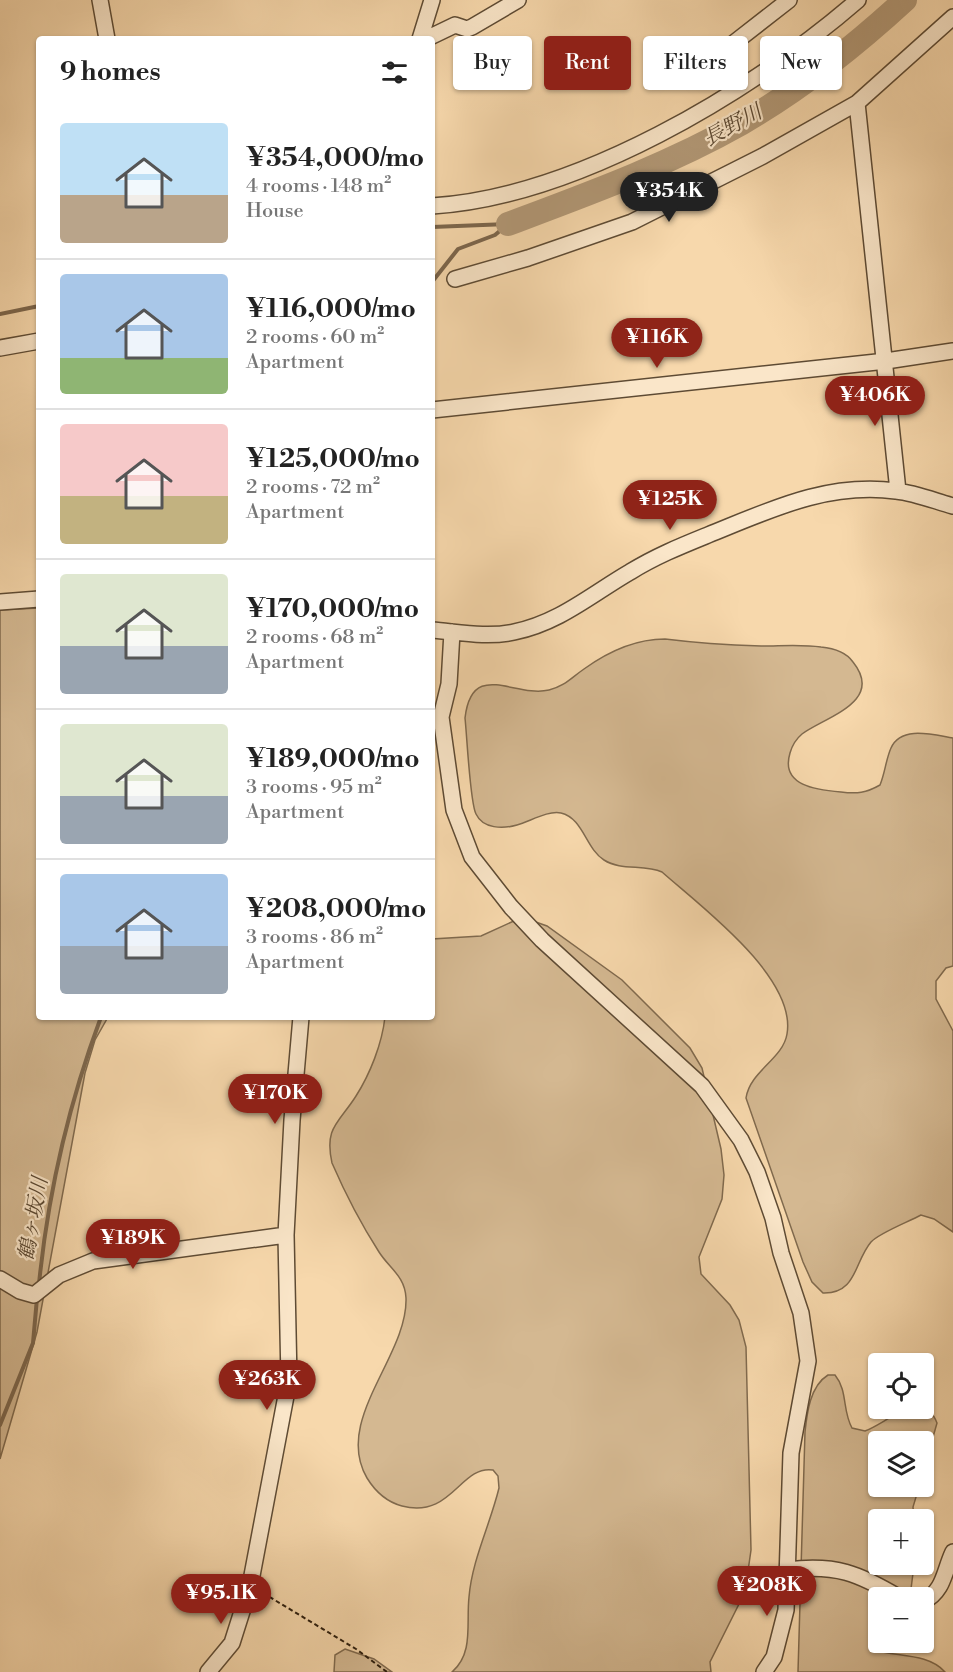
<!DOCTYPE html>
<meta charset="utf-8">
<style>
:root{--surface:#fff;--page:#f6f6f6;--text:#222;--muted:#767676;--line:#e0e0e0;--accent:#8f2418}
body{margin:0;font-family:"Libre Bodoni","Noto Serif JP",serif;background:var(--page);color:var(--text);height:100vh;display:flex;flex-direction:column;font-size:22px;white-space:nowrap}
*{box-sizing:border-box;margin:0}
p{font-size:20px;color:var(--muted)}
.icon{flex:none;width:33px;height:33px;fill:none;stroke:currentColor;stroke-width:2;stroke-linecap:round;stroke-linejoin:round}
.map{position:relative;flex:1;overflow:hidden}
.drawer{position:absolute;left:36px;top:36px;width:399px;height:984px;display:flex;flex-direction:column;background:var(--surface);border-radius:6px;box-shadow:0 2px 4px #0004}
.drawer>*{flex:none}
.top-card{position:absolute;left:453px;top:36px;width:410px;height:54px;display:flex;gap:12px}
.buttons{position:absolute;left:868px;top:1353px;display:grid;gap:12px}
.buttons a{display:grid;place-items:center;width:66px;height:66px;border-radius:6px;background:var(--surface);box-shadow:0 2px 4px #0004;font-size:30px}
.price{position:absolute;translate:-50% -51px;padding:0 14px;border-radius:21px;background:var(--accent);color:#fff;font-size:20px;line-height:39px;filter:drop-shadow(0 2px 3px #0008)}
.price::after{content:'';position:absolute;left:50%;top:36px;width:18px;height:14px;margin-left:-9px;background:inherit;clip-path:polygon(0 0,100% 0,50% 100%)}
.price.current{background:#222;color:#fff}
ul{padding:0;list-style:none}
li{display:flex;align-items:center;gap:18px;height:150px;padding:0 24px}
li+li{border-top:2px solid var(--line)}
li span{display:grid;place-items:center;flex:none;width:168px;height:120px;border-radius:6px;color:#555}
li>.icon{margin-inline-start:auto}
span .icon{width:72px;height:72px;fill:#fffc;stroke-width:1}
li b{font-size:26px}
h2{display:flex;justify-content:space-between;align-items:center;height:72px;padding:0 24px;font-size:26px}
.pill{padding:0 21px;border-radius:6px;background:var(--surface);box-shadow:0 2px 4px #0004;font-size:21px;line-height:54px}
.pill.current{background:var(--accent);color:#fff}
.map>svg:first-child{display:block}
.green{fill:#d4b891;stroke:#806a4e;stroke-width:1.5}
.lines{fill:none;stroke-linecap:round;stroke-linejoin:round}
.stream{stroke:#7c664c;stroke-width:4}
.river{stroke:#b29876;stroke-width:24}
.minor-casing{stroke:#5e4b34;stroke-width:18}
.path{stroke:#2b1c0c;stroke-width:2;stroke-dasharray:4.5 3;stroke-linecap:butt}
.minor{stroke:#fae6c9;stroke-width:15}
.labels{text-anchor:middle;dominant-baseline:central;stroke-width:4.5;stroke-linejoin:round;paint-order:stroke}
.water-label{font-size:21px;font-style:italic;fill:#5a4731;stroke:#fae6c9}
</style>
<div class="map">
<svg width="953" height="1672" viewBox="0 0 953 1672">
<rect width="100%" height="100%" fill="#f7d8ac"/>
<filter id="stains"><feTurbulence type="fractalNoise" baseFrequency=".00333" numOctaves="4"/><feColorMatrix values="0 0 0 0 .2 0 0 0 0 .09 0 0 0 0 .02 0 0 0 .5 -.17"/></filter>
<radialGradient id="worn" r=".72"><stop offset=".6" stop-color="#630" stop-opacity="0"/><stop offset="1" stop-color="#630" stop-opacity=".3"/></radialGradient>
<path class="green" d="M39,608v409h69l-13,23 -10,33 -48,259 -37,127v-849z
M665,639c32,4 64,6 96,7 20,0 40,-2 60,1 11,1 25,5 32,15 32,40 -28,55 -51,72 -6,5 -10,12 -12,19 -10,33 27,37 51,39 16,2 25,1 39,-7 5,-12 6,-26 11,-37 10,-23 43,-13 62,-10v228l-7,2 -10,13v18l17,32v201l-19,-13 -13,-4c-13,7 -42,18 -50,27 -17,20 -14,52 -48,51l-11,-11 -9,-20 -57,-164c4,-27 37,-39 41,-64 10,-57 -88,-129 -125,-162 -18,-8 -41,-1 -58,-12 -18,-11 -21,-42 -43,-47 -13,-3 -32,9 -44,12 -14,4 -34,4 -41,-11 -6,-11 -9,-78 -11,-96 7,-59 49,-20 84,-28 16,-4 22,-12 35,-21 25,-18 51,-30 81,-30z
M516,920l17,1 14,5 75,54 68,68 12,20 19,81 3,26 -2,24 -23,58 2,17 29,31 9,15 7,27 5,203 -6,42 -35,70 1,10h-259c22,-19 14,-48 17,-75 3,-37 21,-72 30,-109l-1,-12 -5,-6c-33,-5 -41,49 -91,36 -15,-4 -27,-15 -35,-28 -34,-58 41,-122 39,-180 -1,-22 -17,-30 -27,-46 -18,-28 -34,-59 -47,-89 -8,-36 7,-40 24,-67 14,-22 26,-52 29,-79h47v-78l49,-3z
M828,1375h7c13,16 7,35 17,53l13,3c22,-8 58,-44 72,-8l-13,46v-27h-45v44l40,1 -6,20 1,12 -35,1v44l35,1 -4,32 -31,1v44l15,1 -20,7c23,7 54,3 71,22h-147l7,-240c2,-19 5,-46 23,-57z
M345,1649l29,10 18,13h-58l1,-17z"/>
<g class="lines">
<path class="stream" d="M432,227l76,-3
M432,282l26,-33 37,-14 13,-11
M0,314l39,-8
M39,1284c9,-91 30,-181 62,-267
M0,1425l33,-82 4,-45"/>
<path class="river" d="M508,224c80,-30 160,-59 234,-101 59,-34 113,-77 163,-123"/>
<defs>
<path id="minor" d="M100,0l7,39
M421,37l7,1 27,-13 12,4 5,-2 46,-27
M420,39l12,-39
M739,86l-13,-34 4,-6 59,-46
M857,103l41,388
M432,206c144,-9 319,-113 426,-206
M455,279l73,-21 104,-36 131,-66 94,-53 96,-86
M0,348l39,-7
M432,410l454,-49 67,-10
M0,602l39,-3
M432,630c26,2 55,8 82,2 45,-9 78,-38 116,-60 26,-16 51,-26 78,-37 62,-25 119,-53 188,-44 19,2 39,10 57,15
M452,632l-3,52 -8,33 13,93 18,47 39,50 31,33 160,146 39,54 16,32 16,46 8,35 20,60 7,48 -17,92 -5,157 -12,47 -10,15
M0,1279l20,12 14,4 25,-20 34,-14 193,-26
M787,1570c49,-6 71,3 113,28
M924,1601c20,-10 20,-30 29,-49
M208,1672l24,-29 18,-57 39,-206 -3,-145 6,-115 9,-103"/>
</defs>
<use href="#minor" class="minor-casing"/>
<path class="path" d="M263,1593l93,56 31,23"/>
<use href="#minor" class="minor"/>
</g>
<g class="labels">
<g class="water-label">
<text transform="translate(733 126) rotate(-29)">長野川</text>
<text transform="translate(34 1219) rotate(-80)">鶴ヶ坂川</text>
</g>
</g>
<rect width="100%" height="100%" filter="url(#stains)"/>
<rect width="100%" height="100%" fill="url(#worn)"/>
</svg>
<div class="buttons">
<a><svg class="icon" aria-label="locate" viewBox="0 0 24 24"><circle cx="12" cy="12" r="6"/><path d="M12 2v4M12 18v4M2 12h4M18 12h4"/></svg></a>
<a><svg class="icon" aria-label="layers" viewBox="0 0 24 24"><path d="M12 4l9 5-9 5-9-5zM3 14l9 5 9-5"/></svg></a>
<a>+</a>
<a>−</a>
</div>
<b class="price current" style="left:669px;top:223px">¥354K</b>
<b class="price" style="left:657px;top:369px">¥116K</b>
<b class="price" style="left:875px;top:427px">¥406K</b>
<b class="price" style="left:670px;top:531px">¥125K</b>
<b class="price" style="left:275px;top:1125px">¥170K</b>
<b class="price" style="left:133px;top:1270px">¥189K</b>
<b class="price" style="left:267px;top:1411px">¥263K</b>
<b class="price" style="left:767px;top:1617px">¥208K</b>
<b class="price" style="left:221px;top:1625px">¥95.1K</b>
<div class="top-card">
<a class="pill">Buy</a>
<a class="pill current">Rent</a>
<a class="pill">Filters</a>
<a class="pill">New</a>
</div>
<section class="drawer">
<h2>9 homes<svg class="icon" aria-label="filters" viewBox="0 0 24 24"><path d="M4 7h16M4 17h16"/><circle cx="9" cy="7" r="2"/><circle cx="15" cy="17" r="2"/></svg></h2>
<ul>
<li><span style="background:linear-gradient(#bfe0f5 60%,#b9a48a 0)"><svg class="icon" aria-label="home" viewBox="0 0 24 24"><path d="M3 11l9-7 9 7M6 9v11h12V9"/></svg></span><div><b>¥354,000/mo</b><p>4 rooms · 148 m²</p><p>House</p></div></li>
<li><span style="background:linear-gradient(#a9c7e8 70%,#8fb573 0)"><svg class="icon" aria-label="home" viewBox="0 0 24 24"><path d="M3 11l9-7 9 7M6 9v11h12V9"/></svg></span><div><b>¥116,000/mo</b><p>2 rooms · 60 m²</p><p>Apartment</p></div></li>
<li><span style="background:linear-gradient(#f6c9c9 60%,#c2b280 0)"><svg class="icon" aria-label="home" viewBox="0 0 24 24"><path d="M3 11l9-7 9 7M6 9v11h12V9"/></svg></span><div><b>¥125,000/mo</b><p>2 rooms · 72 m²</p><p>Apartment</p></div></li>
<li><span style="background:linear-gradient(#dfe7d0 60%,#9aa5b1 0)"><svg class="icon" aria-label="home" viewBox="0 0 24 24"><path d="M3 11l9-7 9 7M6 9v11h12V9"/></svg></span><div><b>¥170,000/mo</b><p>2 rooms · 68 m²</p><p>Apartment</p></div></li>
<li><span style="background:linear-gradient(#dfe7d0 60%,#9aa5b1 0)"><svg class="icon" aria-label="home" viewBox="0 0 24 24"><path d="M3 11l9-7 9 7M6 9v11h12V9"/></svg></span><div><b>¥189,000/mo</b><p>3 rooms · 95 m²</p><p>Apartment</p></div></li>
<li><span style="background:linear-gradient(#a9c7e8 60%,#9aa5b1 0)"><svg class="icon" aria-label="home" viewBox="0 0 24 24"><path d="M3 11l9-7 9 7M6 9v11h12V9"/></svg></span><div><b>¥208,000/mo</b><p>3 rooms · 86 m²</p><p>Apartment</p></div></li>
</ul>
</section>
</div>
